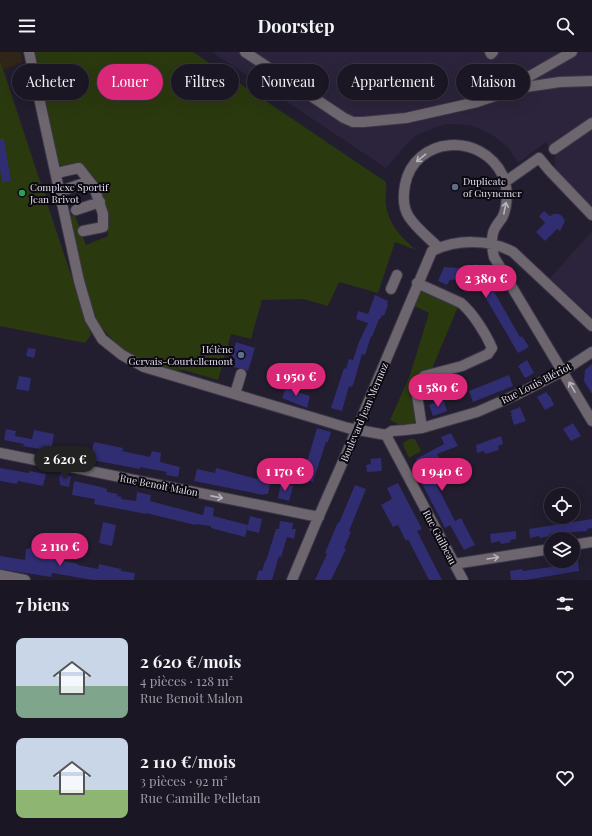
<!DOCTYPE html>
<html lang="fr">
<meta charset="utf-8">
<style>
:root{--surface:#1a1623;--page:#272330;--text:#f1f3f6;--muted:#9f9fa6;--line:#383541;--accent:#db2777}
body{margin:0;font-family:"Playfair Display",serif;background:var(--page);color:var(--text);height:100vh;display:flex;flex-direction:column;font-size:15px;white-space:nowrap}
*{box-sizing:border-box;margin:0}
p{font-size:13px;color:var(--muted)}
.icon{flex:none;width:22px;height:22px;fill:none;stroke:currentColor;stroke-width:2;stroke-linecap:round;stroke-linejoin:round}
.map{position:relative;height:528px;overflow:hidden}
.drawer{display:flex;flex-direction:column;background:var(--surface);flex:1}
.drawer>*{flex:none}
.hud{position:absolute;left:12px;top:12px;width:568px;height:36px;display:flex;gap:8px}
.buttons{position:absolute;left:544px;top:436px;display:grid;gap:8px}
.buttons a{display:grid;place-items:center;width:36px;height:36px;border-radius:50%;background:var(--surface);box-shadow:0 4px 16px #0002,0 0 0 1px var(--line);font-size:20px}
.price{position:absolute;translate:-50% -34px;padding:0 9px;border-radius:14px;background:var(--accent);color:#fff;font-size:13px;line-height:26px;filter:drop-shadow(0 1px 2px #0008)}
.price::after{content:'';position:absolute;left:50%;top:24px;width:12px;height:9px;margin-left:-6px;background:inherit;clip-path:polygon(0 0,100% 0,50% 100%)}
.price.active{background:#222;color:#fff}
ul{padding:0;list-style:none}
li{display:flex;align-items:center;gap:12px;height:100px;padding:0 16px}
li span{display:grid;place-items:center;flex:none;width:112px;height:80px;border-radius:8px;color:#555}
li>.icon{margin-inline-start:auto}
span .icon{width:48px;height:48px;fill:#fffc;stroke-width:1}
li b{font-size:17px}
h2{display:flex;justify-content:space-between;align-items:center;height:48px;padding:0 16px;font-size:17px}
.chip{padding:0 14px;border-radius:18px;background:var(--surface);box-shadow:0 4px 16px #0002,0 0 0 1px var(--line);font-size:14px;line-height:36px}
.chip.active{background:var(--accent);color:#fff}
header{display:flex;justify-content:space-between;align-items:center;height:52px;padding:0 16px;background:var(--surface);font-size:18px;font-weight:700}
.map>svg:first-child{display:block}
.commercial{fill:#312517}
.built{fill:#2c243c}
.green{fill:#2b390f}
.building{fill:#302d72}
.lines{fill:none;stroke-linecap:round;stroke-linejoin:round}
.minor-casing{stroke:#3d3849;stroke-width:12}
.minor{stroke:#6d666e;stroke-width:10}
.oneway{stroke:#b8b4bf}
.service-dot{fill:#5c6f8a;stroke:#0b0810;stroke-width:1.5}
.leisure-dot{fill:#2e9e5b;stroke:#0b0810;stroke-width:1.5}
.labels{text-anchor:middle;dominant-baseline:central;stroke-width:4;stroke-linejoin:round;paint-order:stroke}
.poi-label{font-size:10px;fill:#e1deeb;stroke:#0b0810;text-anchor:start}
.street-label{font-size:10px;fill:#e1deeb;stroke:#0b0810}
</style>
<header><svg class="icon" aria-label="menu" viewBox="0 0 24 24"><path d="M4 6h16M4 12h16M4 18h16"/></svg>Doorstep<svg class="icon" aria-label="search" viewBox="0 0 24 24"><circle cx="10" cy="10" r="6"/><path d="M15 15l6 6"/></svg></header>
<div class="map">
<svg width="592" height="528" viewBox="0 0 592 528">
<rect width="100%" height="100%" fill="#221d2f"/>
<path class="commercial" d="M0,0h21l2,10 -19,8 -4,-11z"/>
<path class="built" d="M212,0h380v169l-48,-48 11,-7v-10l-9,-14 -28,21 -10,-16 -17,-13 -11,-5 -11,-4 -21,-1 -9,2 -22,9 -9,8 -22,25z
M592,179v86l-42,-39z"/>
<path class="green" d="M35,0h158l193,130c1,7 -1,15 0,22 2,20 16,34 30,46l-21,-8 -17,51 -39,-11 -11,24 -25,-7 -41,1 -11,39 -20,-5 -13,46 -34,-10 -11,1 -33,-11 -21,-13 -18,-20 -12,-23 -19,-89h5l11,30 22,-9 -2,-25 -26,-47 -21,2z
M0,8l43,130h2l2,13 44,132 -6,8 -85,-17z
M424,239l34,16 -27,64c-9,3 -16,4 -18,15l4,34 -5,4h-14l-8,-4 20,-45 19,-62 -15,-7 6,-14z
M410,387h5l6,12 -12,7 -6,-13 1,-3z"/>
<path class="building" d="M0,87h4l7,42 -9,1 -2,-13z
M544,159l6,5 4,-2h5l3,2 3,5 -5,10 -3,-2 -12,12 -9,-9 9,-9 -6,-7z
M478,212l42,73 2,-1 7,11 -11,6 -44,-75 -24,2 -3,5 -9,-4 6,-14 16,1z
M375,243l13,6 -1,3 1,1 -4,11 -2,-1 -2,4h-1l-7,18 -1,-1 -6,19 -3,-1 -8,28 -2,5 -3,-1 -7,25 -11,-3 13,-40 2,1 3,-10 4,1 6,-18 9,-19 -12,-4 2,-8 10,3z
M236,290l19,6 -7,23 -6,-3h-4l-9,-2z
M28,296l8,1 -2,9 -8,-2z
M527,308l7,13 -9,5 -7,-12z
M592,312v30l-8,-13 1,-11z
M509,323l4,11 -40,16 -4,-11z
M19,324l12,2 -2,13 -13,-2z
M287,333l11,4 -1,3 13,4 -3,12 -25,-10z
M546,340l5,6 3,7 -9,5 -8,-13z
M443,347l4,12 -14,5 -4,-11z
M520,355l6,14 -12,4 -3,-10 1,-1 -2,-3z
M573,371l8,13 -10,5 -8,-12z
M317,376l14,4 -3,10h-2l-13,40 -11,-3z
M6,377l10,2 -1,5 17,3 2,-9 20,4 -3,17 -28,-5 1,-2 -20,-4z
M451,381l7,13 -21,8 3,5 -13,7 28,55 6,-3 14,27 -11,5 -14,-25 -5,3 -29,-56 5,-3 -5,-10 28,-15 -3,-7z
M501,384l2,8 -5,2 1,4 -14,4 -1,-3 -7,2 -1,-8z
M94,390l29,6 -1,3 28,6 2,-6 9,2 -1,9 20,5 -2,10 -12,-2 1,-3 -27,-5v2l-75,-14 1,-9 26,5z
M381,406l1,13 -15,1 -1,-7 5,-1 -1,-5z
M262,412l4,1 -2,17 6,3 -2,9h-4l-1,1 -69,-14 3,-12 18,4 1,-5 41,11z
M0,416l29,5v-2l17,3 -3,12 -25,-5 -1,3 -17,-3z
M60,422l11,2 -2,11 -9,-2v-4h-1z
M74,429l27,6 6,2v3l11,2 -1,2 5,1 -1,2 15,2 1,-9 14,3 -1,6 53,14 2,-9 9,2 -1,8 35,9 -3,12 -34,-9v-2l-15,-2 -1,1 -49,-12v1l-52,-10 1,-5 -23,-4z
M281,431l12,3 -4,15 -11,-3z
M398,431l24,46 -5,2 25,49h-13l-21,-41 -2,2 -8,-16 -5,2 -12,-22 11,-6 -5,-11z
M355,433l11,4 -17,42 2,1 -7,16 2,1 -15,31h-16l12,-26 -2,-1 13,-31 1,1z
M250,464l12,3 -3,14 -12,-3z
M592,467v9l-5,1v2l-38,3v2l-9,2 -1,-2 -9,2 -1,-9z
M280,469l13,2 -1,6h4l-2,10 -7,-2 -6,20 -2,-1 -7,24h-16l3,-10 3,1 3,-10h1l10,-32h3z
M103,470l13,3 -4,21 -13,-3z
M516,479v8l-6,1 1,2 -10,2 -1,-3 -9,2 -1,-9z
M31,496l25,5 -1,6 23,5v1l20,4 1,-5 22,5v2l14,2 -1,7h-41l-41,-7 -1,4 -51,-8v-13l25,4 1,-11z
M578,509l1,10 -54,9h-14l-1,-9 12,-2 1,2 42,-6v-2z"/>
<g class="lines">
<defs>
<path id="minor" d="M29,0l50,229 11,38 12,20 20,16 22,12 204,61 38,7 77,145
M245,0l99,66 9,4h10l43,-4 71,-16 18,-6 77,-44
M490,0l1,2 2,-2
M512,37l48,-7 32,-1
M554,97l38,-26
M56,123l5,-3 18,-4 15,19 9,27v13l-20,4
M505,130l34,-24 10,12 43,45
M67,137l22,-8
M76,158l24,-8
M439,196c-10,-10 -22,-19 -30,-31 -6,-9 -6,-21 -4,-32 9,-49 77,-54 98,-9 5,11 5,31 -1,42 -3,4 -8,10 -9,15 -2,8 -1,16 1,24l98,164
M417,231l44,20c12,10 25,31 31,45l-4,6 -26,12 -38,10 -7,9v10l5,33
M391,237l6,-14
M235,342l6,-20
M386,383l6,-4 13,-1 17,-2 55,-16 39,-17 47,-24 29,-19
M0,401l319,64
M573,493l19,-3
M454,512l97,-15
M0,523l25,5
M292,528l23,-55 33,-75 84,-199c25,-12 57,-12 81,1l79,74"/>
</defs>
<use href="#minor" class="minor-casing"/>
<use href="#minor" class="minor"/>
</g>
<defs><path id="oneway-shaft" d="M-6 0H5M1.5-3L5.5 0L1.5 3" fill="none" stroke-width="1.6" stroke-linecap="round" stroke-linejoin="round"/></defs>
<g class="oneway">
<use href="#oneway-shaft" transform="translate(421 106) rotate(141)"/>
<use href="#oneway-shaft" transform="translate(505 156) rotate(-79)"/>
<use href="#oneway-shaft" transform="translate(572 335) rotate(-120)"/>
<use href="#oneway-shaft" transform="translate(217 445) rotate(11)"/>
<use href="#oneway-shaft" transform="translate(493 506) rotate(-9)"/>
</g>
<g class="service-dot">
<circle cx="455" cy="135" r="4"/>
<circle cx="241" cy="303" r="4"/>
</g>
<circle class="leisure-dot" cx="22" cy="141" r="4"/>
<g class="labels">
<g class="poi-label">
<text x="463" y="129">Duplicate<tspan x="463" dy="12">of Guynemer</tspan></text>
<text x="30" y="135">Complexe Sportif<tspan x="30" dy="12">Jean Brivot</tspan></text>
<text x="233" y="297" text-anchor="end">Hélène<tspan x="233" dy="12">Gervais-Courtellemont</tspan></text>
</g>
<g class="street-label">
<text transform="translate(536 331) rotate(-27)">Rue Louis Blériot</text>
<text transform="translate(364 360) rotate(-67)">Boulevard Jean Mermoz</text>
<text transform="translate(159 433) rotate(11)">Rue Benoit Malon</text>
<text transform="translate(440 485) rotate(62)">Rue Guilbeau</text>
</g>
</g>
</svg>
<div class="buttons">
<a><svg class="icon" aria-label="locate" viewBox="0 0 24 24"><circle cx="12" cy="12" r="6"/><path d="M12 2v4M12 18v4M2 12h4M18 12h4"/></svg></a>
<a><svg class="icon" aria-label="layers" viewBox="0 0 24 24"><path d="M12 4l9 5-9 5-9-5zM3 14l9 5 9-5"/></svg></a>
</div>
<b class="price" style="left:486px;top:247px">2 380 €</b>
<b class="price" style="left:296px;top:345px">1 950 €</b>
<b class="price" style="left:438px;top:356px">1 580 €</b>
<b class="price active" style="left:65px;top:428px">2 620 €</b>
<b class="price" style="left:285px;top:440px">1 170 €</b>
<b class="price" style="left:442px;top:440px">1 940 €</b>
<b class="price" style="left:60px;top:515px">2 110 €</b>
<div class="hud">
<a class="chip">Acheter</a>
<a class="chip active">Louer</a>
<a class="chip">Filtres</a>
<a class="chip">Nouveau</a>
<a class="chip">Appartement</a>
<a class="chip">Maison</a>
</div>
</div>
<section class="drawer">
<h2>7 biens<svg class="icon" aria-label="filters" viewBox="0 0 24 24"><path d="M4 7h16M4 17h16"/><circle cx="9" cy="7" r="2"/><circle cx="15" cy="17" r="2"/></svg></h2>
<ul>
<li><span style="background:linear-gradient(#c9d6e8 60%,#7fa58c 0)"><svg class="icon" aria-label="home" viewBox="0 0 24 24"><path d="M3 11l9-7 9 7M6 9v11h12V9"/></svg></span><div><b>2 620 €/mois</b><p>4 pièces · 128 m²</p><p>Rue Benoit Malon</p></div><svg class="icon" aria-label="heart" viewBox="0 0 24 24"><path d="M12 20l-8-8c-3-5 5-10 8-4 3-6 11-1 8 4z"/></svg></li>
<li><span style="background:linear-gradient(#c9d6e8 65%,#8fb573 0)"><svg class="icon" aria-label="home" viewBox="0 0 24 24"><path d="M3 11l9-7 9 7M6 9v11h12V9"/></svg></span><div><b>2 110 €/mois</b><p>3 pièces · 92 m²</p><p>Rue Camille Pelletan</p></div><svg class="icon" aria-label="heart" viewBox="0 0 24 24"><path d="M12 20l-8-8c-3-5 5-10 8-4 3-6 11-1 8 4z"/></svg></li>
</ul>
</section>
